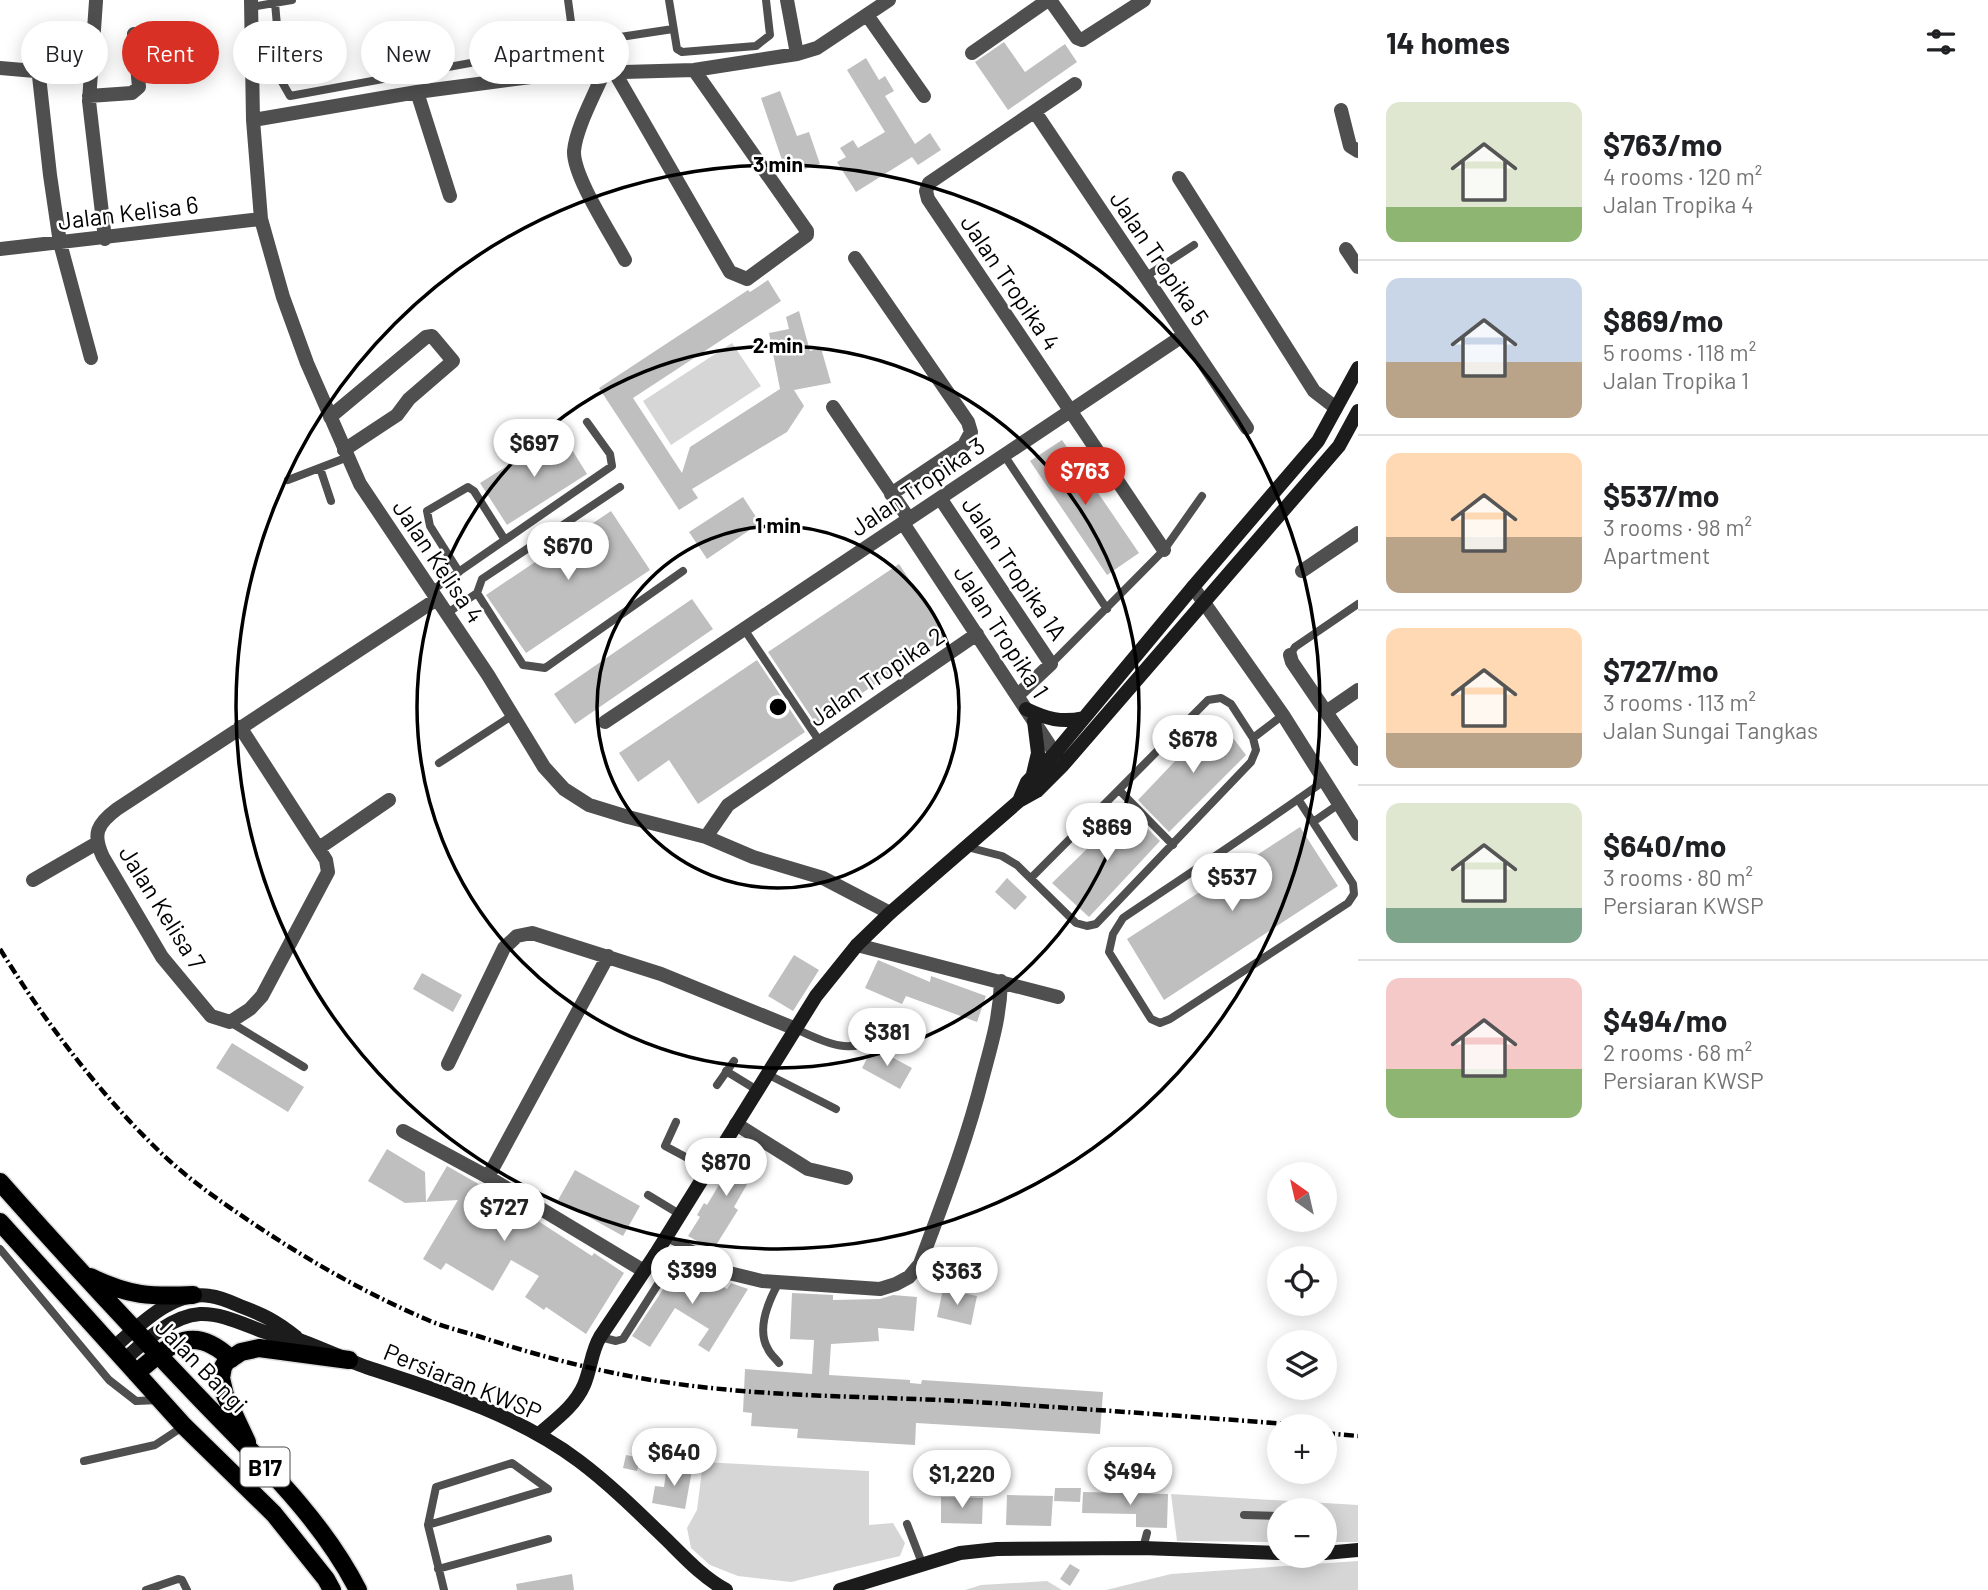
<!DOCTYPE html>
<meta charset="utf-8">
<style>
:root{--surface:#fff;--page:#f6f6f6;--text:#202124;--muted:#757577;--line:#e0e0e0;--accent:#d93025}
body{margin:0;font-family:Barlow,sans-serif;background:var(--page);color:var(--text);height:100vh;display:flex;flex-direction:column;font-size:26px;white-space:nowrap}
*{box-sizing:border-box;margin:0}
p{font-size:23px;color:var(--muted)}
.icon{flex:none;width:38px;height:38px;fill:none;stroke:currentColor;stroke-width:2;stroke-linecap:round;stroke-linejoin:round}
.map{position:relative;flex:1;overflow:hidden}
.side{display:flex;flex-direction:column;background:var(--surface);width:630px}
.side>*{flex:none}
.guide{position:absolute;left:21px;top:21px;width:665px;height:63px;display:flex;gap:14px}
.needle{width:46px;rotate:326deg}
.buttons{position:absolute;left:1267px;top:1162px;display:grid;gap:14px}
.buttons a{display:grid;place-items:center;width:70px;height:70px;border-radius:50%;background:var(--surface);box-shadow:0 4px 18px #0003;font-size:35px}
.price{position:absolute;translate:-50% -60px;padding:0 16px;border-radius:24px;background:#fff;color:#222;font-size:23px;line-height:46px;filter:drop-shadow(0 2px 4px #0008)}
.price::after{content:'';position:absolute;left:50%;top:42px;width:21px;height:16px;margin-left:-10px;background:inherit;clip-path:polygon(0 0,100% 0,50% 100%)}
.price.current{background:var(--accent);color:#fff}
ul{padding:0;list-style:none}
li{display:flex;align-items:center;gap:21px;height:175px;padding:0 28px}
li+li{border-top:2px solid var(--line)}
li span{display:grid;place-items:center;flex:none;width:196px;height:140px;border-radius:14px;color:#555}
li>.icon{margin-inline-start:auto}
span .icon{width:84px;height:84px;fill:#fffc;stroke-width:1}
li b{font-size:30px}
h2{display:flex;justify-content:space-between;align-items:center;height:84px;padding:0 28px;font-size:30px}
.chip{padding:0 24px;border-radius:32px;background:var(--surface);box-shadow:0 4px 18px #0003;font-size:24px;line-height:63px}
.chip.current{background:var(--accent);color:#fff}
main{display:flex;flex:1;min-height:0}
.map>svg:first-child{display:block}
.green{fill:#d6d6d6}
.building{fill:#bfbfbf}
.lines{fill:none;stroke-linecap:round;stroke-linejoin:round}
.primary-casing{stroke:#dbdbdb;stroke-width:21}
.lane{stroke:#4f4f4f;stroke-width:8}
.street{stroke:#4f4f4f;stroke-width:14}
.secondary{stroke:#1c1c1c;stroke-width:14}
.primary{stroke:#000;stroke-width:18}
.rail{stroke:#000;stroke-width:4.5;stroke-dasharray:10 3.5 2 3.5;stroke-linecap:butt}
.ring{fill:none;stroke:#000;stroke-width:3.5}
.labels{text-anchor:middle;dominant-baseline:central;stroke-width:5;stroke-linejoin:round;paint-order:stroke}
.shield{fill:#fff;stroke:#4c4c4c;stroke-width:2}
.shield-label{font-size:23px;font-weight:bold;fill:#000}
.street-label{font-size:24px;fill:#000;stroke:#fff}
.centre{fill:#000;stroke:#fff;stroke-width:3.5}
.ring-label{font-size:21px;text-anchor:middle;font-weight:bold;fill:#000;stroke:#fff;stroke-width:5;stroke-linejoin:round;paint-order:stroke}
</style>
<main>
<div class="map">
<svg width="1358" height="1590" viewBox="0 0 1358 1590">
<rect width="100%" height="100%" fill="#fff"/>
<path class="green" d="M732,343l29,43 -90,59 -28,-44z
M703,1462l166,9v54l24,-2 12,20 -5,13 -109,26 -53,-6 -28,-11 -19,-17 -4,-20 10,-18z
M1171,1494l187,11v37h-33v-32h-46v32l-102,-1z
M1358,1561v29h-252l65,-16z
M1047,1581l15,9h-97l16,-5z"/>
<path class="building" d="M1004,42l21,30 40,-28 12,18 -69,48 -33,-48z
M866,58l13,22 6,-4 9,15 -9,5 30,48 15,-11 11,17 -23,15 -6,-8 -56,35 -19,-30 9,-5 -6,-9 13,-8 5,8 27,-16 -38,-62z
M780,91l17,45 12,-4 11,32 -33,11 -26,-77z
M768,280l13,21 -148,97 49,75 8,-26 90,-58 -11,-56 20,-4 -3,-12 13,-6 11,40 11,-3 10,35 -37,7 10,16 -17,26 -95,57 6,9 -19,12 -80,-122 149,-98 2,2z
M561,432l26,42 -80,51 -27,-42z
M1062,440l77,113 -32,22 -77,-114z
M743,497l17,26 -53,36 -18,-27z
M611,511l39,59 -124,83 -40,-58z
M899,564l48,72 -131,88 -48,-72z
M692,599l21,30 -138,95 -21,-30z
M757,660l48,72 -107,72 -29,-44 -31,22 -19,-29z
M1217,717l29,38 -77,77 -31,-32z
M1128,809l32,32 -71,76 -37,-34z
M1300,827l38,59 -174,114 -37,-61z
M1007,878l20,19 -12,13 -20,-18z
M794,955l25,15 -26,41 -25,-15z
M878,960l52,22 1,-6 55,20 -9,26 -71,-26 -4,8 -37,-16z
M422,973l40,22 -9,17 -40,-23z
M232,1043l72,44 -16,25 -72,-44z
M873,1047l39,21 -12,21 -38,-21z
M745,1141l20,12 -31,54 4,3 -25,40 -25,-14 12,-19 -3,-2 7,-12 3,2z
M387,1149l38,23 1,30 21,-36 89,51 -1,2 57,37 2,-3 30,20 -38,61 -40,-27 -2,3 -19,-13 14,-21 -28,-16 -18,31 -47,-28 -5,7 -18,-11 35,-59 -53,3 -37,-22z
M575,1170l65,36 -17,30 -65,-36z
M672,1269l25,6 13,8 2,-3 15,9 4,-6 17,6 -39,63 -11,-7 11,-16 -34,-21 -25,39 -18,-11 32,-48v-7z
M943,1289l34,7 -6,29 -34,-8z
M792,1293l41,2v5l47,-1 13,-4 24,2 -3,34 -36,-3 1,13 -48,3 -2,31 81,5v3l11,1 1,-4 181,12 -3,42 -184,-11 -1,22 -118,-7 1,-9 -47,-3 1,-13 -9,-1 2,-43 67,5 2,-34 -24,-1z
M626,1455l14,3 -3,13 -14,-3z
M667,1466l25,4 -7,39 -33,-6 3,-17 9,1z
M1055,1488h26l-1,14 -26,-1z
M1083,1492l85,2 -1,34 -31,-1v-13l-54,-1z
M1007,1495l46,1 -2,30 -45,-1z
M941,1497l42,1 -1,26 -41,-1z
M1070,1564l10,6 -10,16 -10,-7z
M572,1574l2,16h-57l-1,-6z"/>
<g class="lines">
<defs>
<path id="primary" d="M0,1182c61,69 124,137 188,204 60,64 129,124 170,204
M0,1222l184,204 90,88 52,65 6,11
M90,1277c40,19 60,20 103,18
M136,1373c34,-28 56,-51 95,-14
M247,1442l-22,-47 -4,-17 2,-11 3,-5 15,-10 18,-4 90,12"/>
</defs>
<use href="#primary" class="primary-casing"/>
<path class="lane" d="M568,0l6,44
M669,0l8,49 5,3 74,-6 14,-11 -4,-35
M275,3l7,79 8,14 284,-52 99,-15
M251,7l41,-7
M1145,277l49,-32
M1004,455l103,154
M320,468l11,33
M288,480l60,-23
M459,572l-29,-46 -3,-15 41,-24 6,4 31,49
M431,591l181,-125 -2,-12 -23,-32
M477,593l5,-14 138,-92
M446,614l31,-21 46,72 22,3 138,-97
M744,629l76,113
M1290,655l5,-8 63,-43
M1051,664l113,-114 38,-54
M439,763l74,-48
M1120,791l53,54
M1298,799l55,85 1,10 -6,9 -178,116 -10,4 -9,-4 -42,-67 4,-18 10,-16c67,-45 135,-90 201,-137
M1313,822l26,-18
M967,847l35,9 15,9 59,58 11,3 9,-2 155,-162 5,-12 -3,-12
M1031,878l177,-178 13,-2 10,6 22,34 30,-23
M230,1022l74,45
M796,1029c28,13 55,28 83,6
M726,1071l31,19
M767,1074l69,35
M717,1085l17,-24
M676,1122l-11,24 43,23
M648,1195l33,20
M666,1238l53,22
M0,1249l109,131 27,21 23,-1
M600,1337l16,4 7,-2 35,-55
M779,1363c-4,-5 -9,-9 -11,-14 -12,-20 1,-49 11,-67
M84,1461l71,-16 29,-19
M1244,1515l35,1
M907,1524l15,39
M428,1525l120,-36
M1143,1548l4,-15
M438,1569l110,-30
M146,1590l32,-11 4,1 5,10
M444,1590l-16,-65 8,-38 76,-24 36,26"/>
<path class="street" d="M251,0l2,120 8,99 22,78 24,66 53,121 128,191 56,92 20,22 25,16 39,12 78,20 47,20 70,21 67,35
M787,0l10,54
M1050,0l27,38 5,2 62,-40
M96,1l-7,100 16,138
M867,15l57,81
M972,53l76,-53
M0,68l35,3 4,5 11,99 10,68 31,115
M615,73l115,199 17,7 60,-44v-4l-113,-161
M603,74c-9,22 -27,54 -29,77 -1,26 38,84 51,109
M1075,84l-146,99 -3,8 2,8 236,351
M417,92l33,104
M89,96l43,-3 7,-6 -5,-53
M1341,110l9,36 8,5
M1035,112l212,316
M253,120l164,-28 137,-18 140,-4 103,-16 20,-6 72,-48
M1179,178l135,213 22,17
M0,249l261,-30
M1346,249l12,18
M855,258l113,164 3,10 -7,13 -73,49
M833,407l76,112
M330,417l96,-80 6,-1 21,25 -44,38 -12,16 -53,35
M940,498l111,166 -33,31
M903,523l157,238
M1302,571l56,-38
M1193,587l90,128 75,119
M1290,655l2,7 66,97
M1326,712l32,-22
M605,722l579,-387
M240,727l86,133 2,12 -66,124 -12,13 -20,13 -19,-6 -49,-59 -59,-100c-11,-23 -6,-33 14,-48l320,-210
M706,837l22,-32 249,-171
M319,848l70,-48
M33,880l64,-37
M857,945l201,52
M448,1064l56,-116 13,-12 15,-3 129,41 135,55
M736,1124l72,45 38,9
M403,1131l85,46 156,94
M488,1177l120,-221
M655,1255l107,26 118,8 16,-5 13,-7 11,-13c23,-62 47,-124 63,-188 9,-34 17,-59 18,-95"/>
<path class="secondary" d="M1026,709c21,10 35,14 58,9
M1033,774l5,-21 -4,-32
M1019,801l8,-19 28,-29 138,-166 125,-146 40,-73
M113,1348c26,-22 59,-58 97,-52 10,1 21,6 30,10 24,9 36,15 56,31
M124,1360c20,-18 47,-44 76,-46 24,-1 48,13 71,20 10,3 21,3 31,7 22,8 42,18 64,26 74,24 150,47 213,94 32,24 61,53 90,81 18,18 35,36 57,48
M539,1434c16,-14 36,-28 45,-49 7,-16 7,-33 16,-48l55,-82 161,-259 41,-51 33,-32 129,-112 18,-10 26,-26 276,-319 19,-35
M1325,1553l33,-3
M840,1590l120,-37 37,-4 146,-1 136,5"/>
<use href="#primary" class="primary"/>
<path class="rail" d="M0,949c45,73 98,143 160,203 28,27 61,50 94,72 55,37 113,70 174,96 18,8 38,12 56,18 61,20 124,36 187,45 95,14 193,13 288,18 118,7 236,16 354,25
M1325,1433l33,3"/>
</g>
<g class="ring">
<circle cx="778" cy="707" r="181"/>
<circle cx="778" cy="707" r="361"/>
<circle cx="778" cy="707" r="542"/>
</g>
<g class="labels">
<rect class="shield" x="240.5" y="1447.5" width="49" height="39" rx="5"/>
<g class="shield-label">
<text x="265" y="1467">B17</text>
</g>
<g class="street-label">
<text transform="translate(128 212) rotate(-7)">Jalan Kelisa 6</text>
<text transform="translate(1160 258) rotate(56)">Jalan Tropika 5</text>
<text transform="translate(1011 282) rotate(56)">Jalan Tropika 4</text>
<text transform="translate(917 486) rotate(-34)">Jalan Tropika 3</text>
<text transform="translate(439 561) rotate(56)">Jalan Kelisa 4</text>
<text transform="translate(1015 568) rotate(56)">Jalan Tropika 1A</text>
<text transform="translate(1002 631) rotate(57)">Jalan Tropika 1</text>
<text transform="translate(876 676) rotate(-34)">Jalan Tropika 2</text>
<text transform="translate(163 907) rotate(58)">Jalan Kelisa 7</text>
<text transform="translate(202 1365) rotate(46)">Jalan Bangi</text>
<text transform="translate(463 1381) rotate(22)">Persiaran KWSP</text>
</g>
</g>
<circle cx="778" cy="707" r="10" class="centre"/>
<g class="ring-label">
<text x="778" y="172">3 min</text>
<text x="778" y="353">2 min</text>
<text x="778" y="533">1 min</text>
</g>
</svg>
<div class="buttons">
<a><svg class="needle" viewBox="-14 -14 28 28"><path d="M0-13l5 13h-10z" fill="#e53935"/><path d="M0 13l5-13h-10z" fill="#757577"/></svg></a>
<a><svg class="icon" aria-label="locate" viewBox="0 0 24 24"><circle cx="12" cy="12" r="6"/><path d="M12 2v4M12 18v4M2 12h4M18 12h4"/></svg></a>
<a><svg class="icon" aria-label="layers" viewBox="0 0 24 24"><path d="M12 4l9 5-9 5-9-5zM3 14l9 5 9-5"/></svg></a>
<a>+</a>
<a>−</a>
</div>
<b class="price" style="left:534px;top:479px">$697</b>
<b class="price current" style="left:1085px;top:507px">$763</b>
<b class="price" style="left:568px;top:582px">$670</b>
<b class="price" style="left:1193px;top:775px">$678</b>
<b class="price" style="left:1107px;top:863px">$869</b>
<b class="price" style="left:1232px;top:913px">$537</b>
<b class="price" style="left:887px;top:1068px">$381</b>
<b class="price" style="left:726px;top:1198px">$870</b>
<b class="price" style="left:504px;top:1243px">$727</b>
<b class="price" style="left:692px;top:1306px">$399</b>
<b class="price" style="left:957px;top:1307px">$363</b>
<b class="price" style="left:674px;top:1488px">$640</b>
<b class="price" style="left:1130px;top:1507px">$494</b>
<b class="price" style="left:962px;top:1510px">$1,220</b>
<div class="guide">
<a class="chip">Buy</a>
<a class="chip current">Rent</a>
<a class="chip">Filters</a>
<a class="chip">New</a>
<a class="chip">Apartment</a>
</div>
</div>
<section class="side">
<h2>14 homes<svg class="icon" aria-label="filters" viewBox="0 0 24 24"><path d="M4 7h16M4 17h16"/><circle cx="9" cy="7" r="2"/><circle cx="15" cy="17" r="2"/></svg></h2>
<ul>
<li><span style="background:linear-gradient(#dfe7d0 75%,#8fb573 0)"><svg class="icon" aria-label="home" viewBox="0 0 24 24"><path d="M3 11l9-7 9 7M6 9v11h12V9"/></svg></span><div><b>$763/mo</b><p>4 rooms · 120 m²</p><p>Jalan Tropika 4</p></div></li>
<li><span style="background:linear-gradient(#c9d6e8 60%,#b9a48a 0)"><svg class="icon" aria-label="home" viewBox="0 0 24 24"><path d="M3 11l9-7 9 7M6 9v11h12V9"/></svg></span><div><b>$869/mo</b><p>5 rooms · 118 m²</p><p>Jalan Tropika 1</p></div></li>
<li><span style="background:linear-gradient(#ffd9b3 60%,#b9a48a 0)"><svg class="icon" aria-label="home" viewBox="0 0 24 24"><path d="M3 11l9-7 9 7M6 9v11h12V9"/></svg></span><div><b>$537/mo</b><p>3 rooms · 98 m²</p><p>Apartment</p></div></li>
<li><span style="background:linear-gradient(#ffd9b3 75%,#b9a48a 0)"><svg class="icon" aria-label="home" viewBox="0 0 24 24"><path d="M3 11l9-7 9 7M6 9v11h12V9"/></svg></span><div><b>$727/mo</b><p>3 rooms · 113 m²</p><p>Jalan Sungai Tangkas</p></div></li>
<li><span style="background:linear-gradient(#dfe7d0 75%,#7fa58c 0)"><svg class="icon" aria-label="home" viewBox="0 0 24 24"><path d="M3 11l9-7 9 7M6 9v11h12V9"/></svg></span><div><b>$640/mo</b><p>3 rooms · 80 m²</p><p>Persiaran KWSP</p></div></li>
<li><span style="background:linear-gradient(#f6c9c9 65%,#8fb573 0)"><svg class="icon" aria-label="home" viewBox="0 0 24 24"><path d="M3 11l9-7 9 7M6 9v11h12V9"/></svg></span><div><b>$494/mo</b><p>2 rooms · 68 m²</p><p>Persiaran KWSP</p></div></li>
</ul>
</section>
</main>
